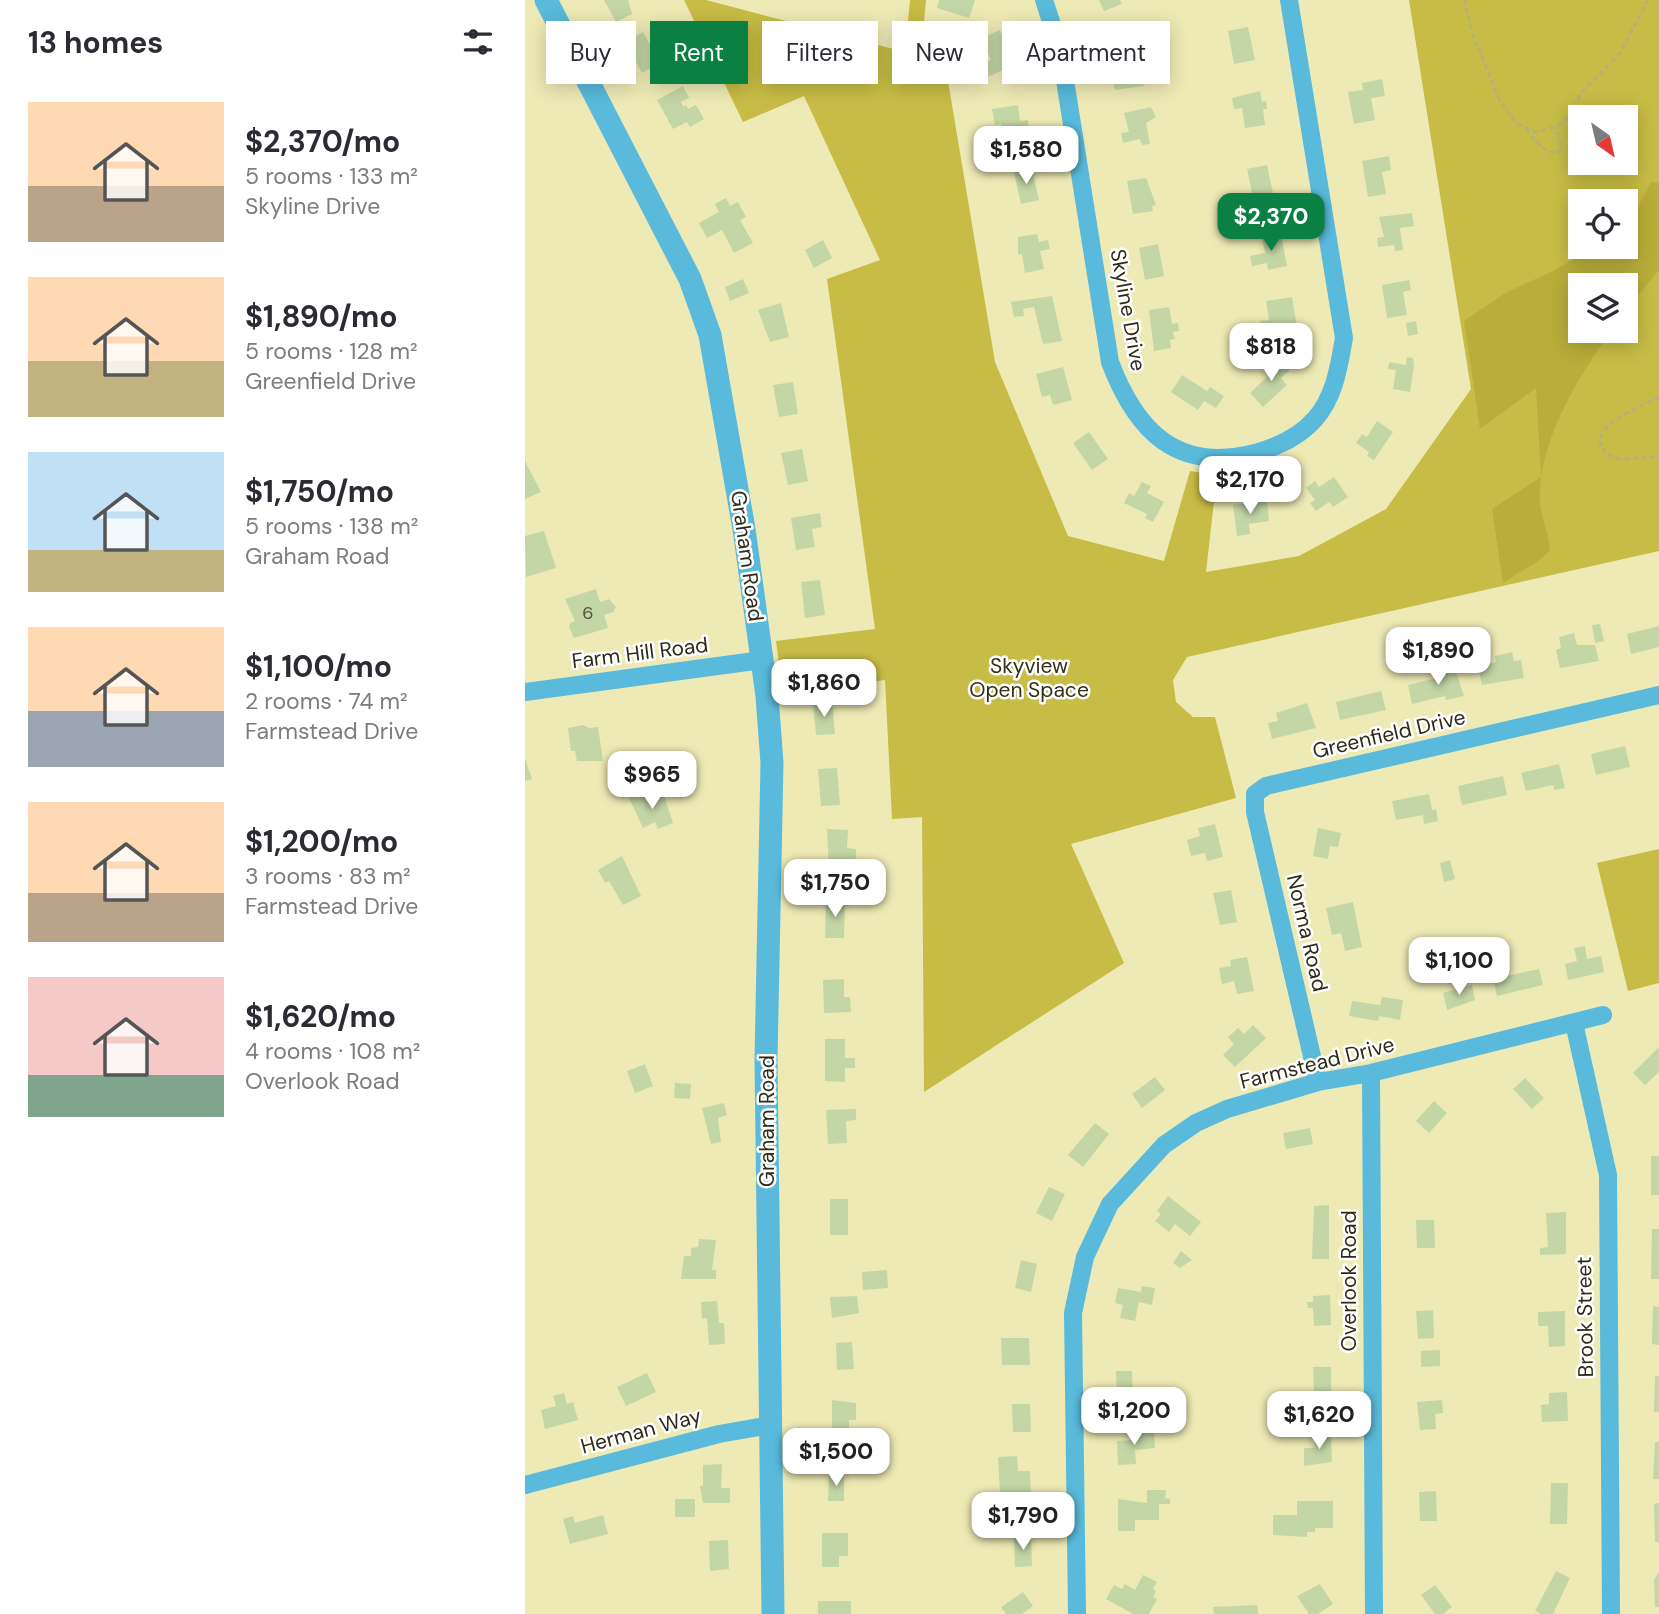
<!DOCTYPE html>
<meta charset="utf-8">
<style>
:root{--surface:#fff;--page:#f7f7f7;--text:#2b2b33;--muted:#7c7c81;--accent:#0b8043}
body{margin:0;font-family:"DM Sans",sans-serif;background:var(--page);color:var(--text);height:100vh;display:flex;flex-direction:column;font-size:26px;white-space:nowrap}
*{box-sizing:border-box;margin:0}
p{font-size:23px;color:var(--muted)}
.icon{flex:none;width:38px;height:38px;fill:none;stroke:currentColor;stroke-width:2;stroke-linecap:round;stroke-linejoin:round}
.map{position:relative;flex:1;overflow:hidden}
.panel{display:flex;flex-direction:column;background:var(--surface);width:525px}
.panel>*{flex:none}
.guide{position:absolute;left:21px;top:21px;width:665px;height:63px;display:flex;gap:14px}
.needle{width:46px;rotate:146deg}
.fabs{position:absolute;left:1043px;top:105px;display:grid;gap:14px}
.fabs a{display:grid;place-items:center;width:70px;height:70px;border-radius:0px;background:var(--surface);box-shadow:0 4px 18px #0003;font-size:35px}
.price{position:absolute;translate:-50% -60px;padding:0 16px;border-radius:14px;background:#fff;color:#222;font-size:23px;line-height:46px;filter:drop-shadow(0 2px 4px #0008)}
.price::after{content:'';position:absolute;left:50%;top:42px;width:21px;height:16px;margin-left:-10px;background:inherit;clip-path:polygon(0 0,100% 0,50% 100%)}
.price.active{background:var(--accent);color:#fff}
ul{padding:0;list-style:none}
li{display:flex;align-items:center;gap:21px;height:175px;padding:0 28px}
li span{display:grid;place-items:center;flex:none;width:196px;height:140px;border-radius:0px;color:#555}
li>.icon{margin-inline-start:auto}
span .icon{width:84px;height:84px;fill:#fffc;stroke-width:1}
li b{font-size:30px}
h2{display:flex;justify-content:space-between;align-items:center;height:84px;padding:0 28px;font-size:30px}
.chip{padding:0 24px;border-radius:0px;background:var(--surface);box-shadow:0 4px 18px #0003;font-size:24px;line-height:63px}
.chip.active{background:var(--accent);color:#fff}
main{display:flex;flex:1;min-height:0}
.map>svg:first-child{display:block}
.green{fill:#c7bc45;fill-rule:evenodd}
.forest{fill:#b9ae3a}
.building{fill:#c4d6a6}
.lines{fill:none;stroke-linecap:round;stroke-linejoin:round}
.path{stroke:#b3af85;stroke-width:2.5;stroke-dasharray:5 3.5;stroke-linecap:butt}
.minor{stroke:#59badc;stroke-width:18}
.tertiary{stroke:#59badc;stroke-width:23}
.labels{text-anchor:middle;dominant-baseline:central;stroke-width:5;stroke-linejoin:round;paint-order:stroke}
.number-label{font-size:18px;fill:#53563b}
.street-label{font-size:21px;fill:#2d2b17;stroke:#fff}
.park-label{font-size:21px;fill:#323018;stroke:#fff}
</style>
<main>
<section class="panel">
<h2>13 homes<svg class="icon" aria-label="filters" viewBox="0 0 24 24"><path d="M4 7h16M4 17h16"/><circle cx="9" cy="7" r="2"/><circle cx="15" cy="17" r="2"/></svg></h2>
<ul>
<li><span style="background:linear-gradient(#ffd9b3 60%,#b9a48a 0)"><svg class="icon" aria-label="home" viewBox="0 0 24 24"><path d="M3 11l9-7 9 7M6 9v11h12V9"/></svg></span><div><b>$2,370/mo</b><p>5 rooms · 133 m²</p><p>Skyline Drive</p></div></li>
<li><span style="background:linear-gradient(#ffd9b3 60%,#c2b280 0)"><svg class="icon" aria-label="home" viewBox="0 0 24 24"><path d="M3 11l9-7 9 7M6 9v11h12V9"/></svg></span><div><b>$1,890/mo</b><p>5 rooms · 128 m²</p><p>Greenfield Drive</p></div></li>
<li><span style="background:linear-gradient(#bfe0f5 70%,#c2b280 0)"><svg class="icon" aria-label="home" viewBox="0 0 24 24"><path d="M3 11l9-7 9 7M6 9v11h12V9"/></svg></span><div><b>$1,750/mo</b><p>5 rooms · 138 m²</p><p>Graham Road</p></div></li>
<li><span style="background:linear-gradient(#ffd9b3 60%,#9aa5b1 0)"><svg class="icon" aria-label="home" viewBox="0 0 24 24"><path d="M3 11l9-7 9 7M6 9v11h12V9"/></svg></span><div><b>$1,100/mo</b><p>2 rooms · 74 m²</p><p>Farmstead Drive</p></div></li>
<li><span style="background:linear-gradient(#ffd9b3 65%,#b9a48a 0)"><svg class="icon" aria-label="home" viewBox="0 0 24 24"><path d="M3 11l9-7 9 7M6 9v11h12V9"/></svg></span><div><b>$1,200/mo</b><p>3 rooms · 83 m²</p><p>Farmstead Drive</p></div></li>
<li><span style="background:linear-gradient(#f6c9c9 70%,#7fa58c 0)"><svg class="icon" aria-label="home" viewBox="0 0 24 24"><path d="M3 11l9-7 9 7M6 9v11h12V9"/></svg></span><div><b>$1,620/mo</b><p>4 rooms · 108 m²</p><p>Overlook Road</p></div></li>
</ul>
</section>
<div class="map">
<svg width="1134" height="1614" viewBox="0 0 1134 1614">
<rect width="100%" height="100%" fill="#eeeab6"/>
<path class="green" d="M159,0h22l199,52 5,-52h16l-5,55 24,8 50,299 73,174 96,25 26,-90 27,4 -11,97 93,-16 87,-47 85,-120 -62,-389h250v551l-472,106 -14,23 3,22 17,15h22l21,81 -165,46 53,119 -200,129 -2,-275 -30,2 -7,-139 -102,14 -7,-53 99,-12 -48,-350 53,-19 -76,-164 -61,26zM1055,117h46v46h-46zM1055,201h46v46h-46zM1055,285h46v46h-46z
M1134,849v134l-31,8 -31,-128z"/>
<path class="forest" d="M1126,182l8,1v87l-33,40v-25h-46v46h31c-33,47 -74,111 -71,172 2,17 9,31 10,47 -12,14 -32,22 -47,33l-11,-74 49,-32 -5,-89 -56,41 -16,-108 41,-28 48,-22 42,-24h31v-29l12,-11z"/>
<path class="building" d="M79,0h24l4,14 -16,8z
M414,0h36l-6,18 -32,-10z
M574,0h21l2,4 -18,7z
M723,27l7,33 -21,4 -6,-33z
M475,30l4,11 8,-4 4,10 -8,3 6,16 -30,12 -5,-13 12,-5 -9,-22z
M118,32l17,31 -18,10 -17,-31z
M599,40l8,35 9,-2 3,13 -29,4 -11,-46z
M857,79l3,17 -14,2 4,22 -21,4 -6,-32 15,-2 -1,-7z
M158,86l6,12 -8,4 2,5 3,-2 2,4 8,-4 8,14 -14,8 -3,-5 -14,7 -16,-29z
M735,91l2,11 4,-1 1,8h-4l2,16 -20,3 -3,-20 -8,1 -2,-11z
M493,105l2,16 8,-1 1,12 -15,2 1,6 -19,2 -2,-12 7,-1v-5l-6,1 -3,-16z
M626,107l5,10 -10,6 4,21 -8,1 -2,-6 -17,4 -2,-10 8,-1 -5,-19z
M864,156l2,14 -9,2 4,22 -18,3 -6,-36z
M742,165l7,33 -20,4 -7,-33z
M507,169l7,31 -18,4 -7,-32z
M621,178l10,27 -4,1 1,5 -20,3 -6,-33z
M201,198l4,8 8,-4 8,15 -6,3 13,23 -19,10 -12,-23 -15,8 -8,-15 20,-11 -4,-8z
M887,213l2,13 -14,2 3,22 -8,1 -1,-6 -16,2 -1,-9 7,-1 -5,-20z
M512,234l2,8 9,-2 2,9 -10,2 4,18 -19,4 -3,-19 -4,1v-18z
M756,234l6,32 -19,4 -1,-7 -15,3 -2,-10 15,-3 -3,-16z
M298,240l9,18 -18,10 -9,-18z
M633,244l6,32 -19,4 -6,-32z
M218,279l6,14 -19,8 -5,-14z
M884,280l2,10 -8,2 4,23 -20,3 -5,-33z
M527,296l10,45 -19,3 -9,-37 -11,2 1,7 -10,1 -3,-15z
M767,297l5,30 -35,6 -2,-12 9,-1 -3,-19z
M256,303l8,34 -19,5 -12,-32z
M644,307l3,17 6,-1 1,8 -6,1 2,7 -5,1 1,8 -17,3 -5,-41z
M891,321l2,13 -10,2 -2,-13z
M753,357l12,13 -9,8 6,7 -24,22 -13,-14 21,-20 -5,-5z
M882,357l6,1 1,8 -4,26 -17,-3 3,-19 -8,-1 1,-7 17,3z
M538,367l9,33 -19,5 -3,-10 -8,2 -6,-23z
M657,375l25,16 3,-4 14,9 -8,12 -12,-7 -6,9 -27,-18z
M268,382l5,32 -19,3 -6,-32z
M852,421l16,11 -19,28 -7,-4 2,-4 -13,-9 6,-9 5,3z
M564,432l19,27 -16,11 -19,-27z
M277,449l6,32 -20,4 -7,-32z
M0,461l16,31 -16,7z
M809,477l14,20 -15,10 -4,-5 -13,9 -6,-8 5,-3 -9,-12 9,-7 4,6z
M617,482l9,4 -4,7 17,9 -11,20 -8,-4 2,-4 -23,-11 5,-10 5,3z
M742,501l2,20 -20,3 1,10 -13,2 -4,-31z
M295,513l2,14 -10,2 3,18 -19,3 -5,-32z
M19,531l12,37 -30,9 -1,-41z
M295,580l5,35 -20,3 -4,-36z
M71,589l4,13 9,-3 7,8 -3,5 -9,3 4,13 -34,10 -5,-11 1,-4 5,-2 -10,-22z
M1075,624l4,17 -9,2 -3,-18z
M1134,626v21l-28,7 -4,-20z
M1049,633l3,12h18l4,16 -39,7 -4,-18 5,-2 -2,-11z
M987,652l2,9 7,-1 3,18 -42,7 -4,-18 18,-5 -1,-6z
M928,663l11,33 -18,4 -1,-4 -33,8 -4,-19 38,-9 -3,-11z
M856,691l5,19 -46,10 -4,-18z
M307,702l3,32 -19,1 -3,-32z
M782,703l9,25 -44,11 -4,-16 10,-2 -2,-8z
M58,725l6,3 9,-1 5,34h-26l-2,-10h-4l-3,-23z
M1100,746l5,21 -34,8 -5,-21z
M0,759l7,20 -7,2z
M1034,764l6,24 -11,2 -1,-5 -27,6 -5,-18z
M312,768l3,37 -19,1 -3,-37z
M978,776l4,19 -45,10 -4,-19z
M119,791l5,11 15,-7 9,28 -15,6 -3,-7 -12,6 -14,-30z
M904,794l3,16 4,-1 2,12 -14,3 -1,-9 -27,5 -4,-19z
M690,824l8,33 -16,4 -2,-8 -14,3 -4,-16 13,-4 -2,-8z
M793,828l23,5 -3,14 -8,-1 -2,13 -15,-3z
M302,829l21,1 -1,18 9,1v14h-9l-1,7 -17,-1z
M97,856l19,40 -18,9 -14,-24 -4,2 -7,-13z
M925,860l5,19 -11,3 -4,-19z
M706,890l6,32 -17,3 -7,-32z
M301,899l19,1 -1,38h-19z
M828,902l9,45 -17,4 -4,-18 -9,2 -6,-27z
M1060,946l2,13 14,-3 3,16 -36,8 -3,-16 12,-3 -3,-13z
M722,957l7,34 -17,3 -3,-13 -12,3 -3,-16 12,-2 -1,-6z
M1014,969l4,16 -46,11 -4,-17z
M319,979v18h6l1,15 -27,1 -1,-33z
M947,985l3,15 -28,10 -4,-17z
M857,997l21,3 -3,20 -21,-4 -1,5 -29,-5 3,-15 28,4z
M728,1025l13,13 -31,29 -12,-12 11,-11 -6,-7 10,-9 6,6z
M300,1039h20v19h10v10h-10v14l-20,-1z
M1134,1047v25l-14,13 -12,-12z
M120,1064l8,22 -18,7 -8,-22z
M630,1077l10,13 -23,18 -10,-14z
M1000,1078l19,20 -12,11 -19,-20z
M150,1083l16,1 -1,15 -16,-1z
M909,1101l13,12 -18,20 -13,-12z
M199,1103l3,12 -9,3 3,24 -10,2 -9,-36z
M331,1109v11l-10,1 1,22 -19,1 -2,-34z
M570,1123l14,11 -26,33 -15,-12z
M785,1128l3,16 -27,5 -3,-16z
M1126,1156h8v39h-8z
M524,1187l16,7 -13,27 -16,-8z
M643,1196l33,26 -11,14 -15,-12 -6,8 -14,-11 6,-7 -4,-3z
M305,1199h18v36h-18z
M804,1205v54h-17l2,-53z
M1041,1212v42l-26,1v-7l8,-1 -2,-34z
M891,1220h18l1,28h-18z
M1127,1229h7v50h-8z
M174,1239l17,1 -4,30h4v9h-35l3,-23h7v-8l7,-1z
M656,1251l11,9 -12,8 -7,-5z
M496,1260l16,4 -6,28 -16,-4z
M362,1270l1,18 -25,2 -1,-18z
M617,1286l13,2 -3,17 -13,-3 -4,19 -15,-3 3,-13 -8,-2 3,-15 23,4z
M805,1295l1,30 -17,1 -1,-18h-5l-1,-6h6v-6z
M332,1296l2,17 -27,5 -2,-21z
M192,1301l2,22h5l1,21 -16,1 -2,-27 -5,1 -1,-17z
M1128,1306l6,1v38l-7,-1z
M908,1310l1,28 -16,1 -2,-28z
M1040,1311v35l-16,1 -1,-21h-10v-14z
M476,1338h28l1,27h-28z
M327,1342l2,27 -17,1 -1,-27z
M915,1350v16l-19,1v-16z
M788,1367h18v28h-17z
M591,1371h16l1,26h-16z
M122,1373l9,19 -30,14 -9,-19z
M1130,1376h4v36h-5z
M1042,1392l1,29 -26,1 -1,-17 8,-1v-11z
M39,1393l3,11 6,-2 5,18 -33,9 -4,-19 15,-4 -3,-10z
M307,1400l24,3v17h-7v13h-17z
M917,1400l1,13 -8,1 1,15 -16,1 -3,-28z
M487,1404h18l1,28h-18z
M629,1432l1,16 -20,2 1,14 -18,1 -1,-24 17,-1v-7z
M806,1434l1,28 -28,4v-18h11l-1,-13z
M1130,1442h4v37h-6z
M492,1456l1,15h12l1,28 -26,2 -1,-8 -4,1 -2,-37z
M197,1464l-1,24h9v15h-27l-3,-17h3v-21z
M304,1474h15v27h-16z
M1026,1483h17l-1,41h-17z
M622,1490h19l-1,8 5,1v5h-11v16h-24v11h-17v-32l29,4z
M911,1491l1,30h-17l-1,-29z
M150,1499h20v18h-20z
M772,1501h36v27h-18v4h-8v5l-34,-2v-20h24z
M1134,1503v39h-4l-1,-38z
M78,1515l5,19 -38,10 -7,-25 10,-3 2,7z
M297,1533h26v23h-9v11h-17z
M489,1538h17l1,28 -17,1z
M203,1540l1,29 -19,2 -1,-30z
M1031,1571l14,7 -17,36h-12l-6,-3z
M1134,1572v35h-4l-1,-27z
M618,1575l14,7 -4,7 3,2 -3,6 4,2 -8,15h-16l-27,-15 8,-14 8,4 3,-5 10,6z
M795,1584l13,20 -15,10h-9l-12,-18z
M910,1585l17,22 -9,7h-8l-14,-19z
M498,1592l10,14 -11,8h-16l-5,-7z
M293,1601h33v13h-33z
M732,1605l1,9h-44l-1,-7z"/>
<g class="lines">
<path class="path" d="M939,0l9,35 26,64 17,24 20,9 19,-5 13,-9 13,-25 39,-40 28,-53
M1001,129c9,11 16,23 32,24l4,-5 -7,-21
M1134,397c-19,10 -52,21 -60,43l6,13 13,6 41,-2"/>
<path class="minor" d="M519,0l16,49 50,313c26,69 67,111 145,91 22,-6 45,-17 60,-34 20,-23 24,-53 29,-81l-55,-338
M0,692l237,-32
M1049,1023l34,152 3,439
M846,1073l3,541
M793,1082l-63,-270v-18l11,-8 393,-91
M0,1485l194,-51 51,-9
M552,1614l-4,-301 12,-56 25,-53 54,-59 32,-22 31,-14 91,-27 53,-9 232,-58"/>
<path class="tertiary" d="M21,0l144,279 20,56 34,194 23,167 5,67 -6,296 7,555"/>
</g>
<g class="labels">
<g class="number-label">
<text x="63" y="613">6</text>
</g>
<g class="street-label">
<text transform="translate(603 310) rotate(80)">Skyline Drive</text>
<text transform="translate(222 556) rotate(82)">Graham Road</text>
<text transform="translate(115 653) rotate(-7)">Farm Hill Road</text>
<text transform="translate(864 734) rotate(-13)">Greenfield Drive</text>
<text transform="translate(782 933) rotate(77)">Norma Road</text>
<text transform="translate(792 1063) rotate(-14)">Farmstead Drive</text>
<text transform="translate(242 1121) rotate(-90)">Graham Road</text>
<text transform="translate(824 1281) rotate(-90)">Overlook Road</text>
<text transform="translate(1060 1317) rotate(-91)">Brook Street</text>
<text transform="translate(116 1431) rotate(-15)">Herman Way</text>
</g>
<g class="park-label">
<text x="504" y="666">Skyview<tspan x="504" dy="24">Open Space</tspan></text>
</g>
</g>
</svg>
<div class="fabs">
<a><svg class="needle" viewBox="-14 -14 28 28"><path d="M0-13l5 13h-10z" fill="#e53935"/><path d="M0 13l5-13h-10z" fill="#7c7c81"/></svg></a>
<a><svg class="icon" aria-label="locate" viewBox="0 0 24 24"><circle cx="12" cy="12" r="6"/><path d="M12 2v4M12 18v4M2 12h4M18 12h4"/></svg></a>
<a><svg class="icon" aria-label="layers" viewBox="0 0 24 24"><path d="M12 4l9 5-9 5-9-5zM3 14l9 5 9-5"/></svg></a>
</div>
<b class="price" style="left:501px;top:186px">$1,580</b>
<b class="price active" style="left:746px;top:253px">$2,370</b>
<b class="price" style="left:746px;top:383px">$818</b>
<b class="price" style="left:725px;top:516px">$2,170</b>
<b class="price" style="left:913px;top:687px">$1,890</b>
<b class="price" style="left:299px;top:719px">$1,860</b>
<b class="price" style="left:127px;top:811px">$965</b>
<b class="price" style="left:310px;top:919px">$1,750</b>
<b class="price" style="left:934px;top:997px">$1,100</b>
<b class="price" style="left:609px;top:1447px">$1,200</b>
<b class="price" style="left:794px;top:1451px">$1,620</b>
<b class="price" style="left:311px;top:1488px">$1,500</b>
<b class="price" style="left:498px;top:1552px">$1,790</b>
<div class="guide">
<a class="chip">Buy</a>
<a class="chip active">Rent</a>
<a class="chip">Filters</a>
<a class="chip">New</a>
<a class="chip">Apartment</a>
</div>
</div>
</main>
